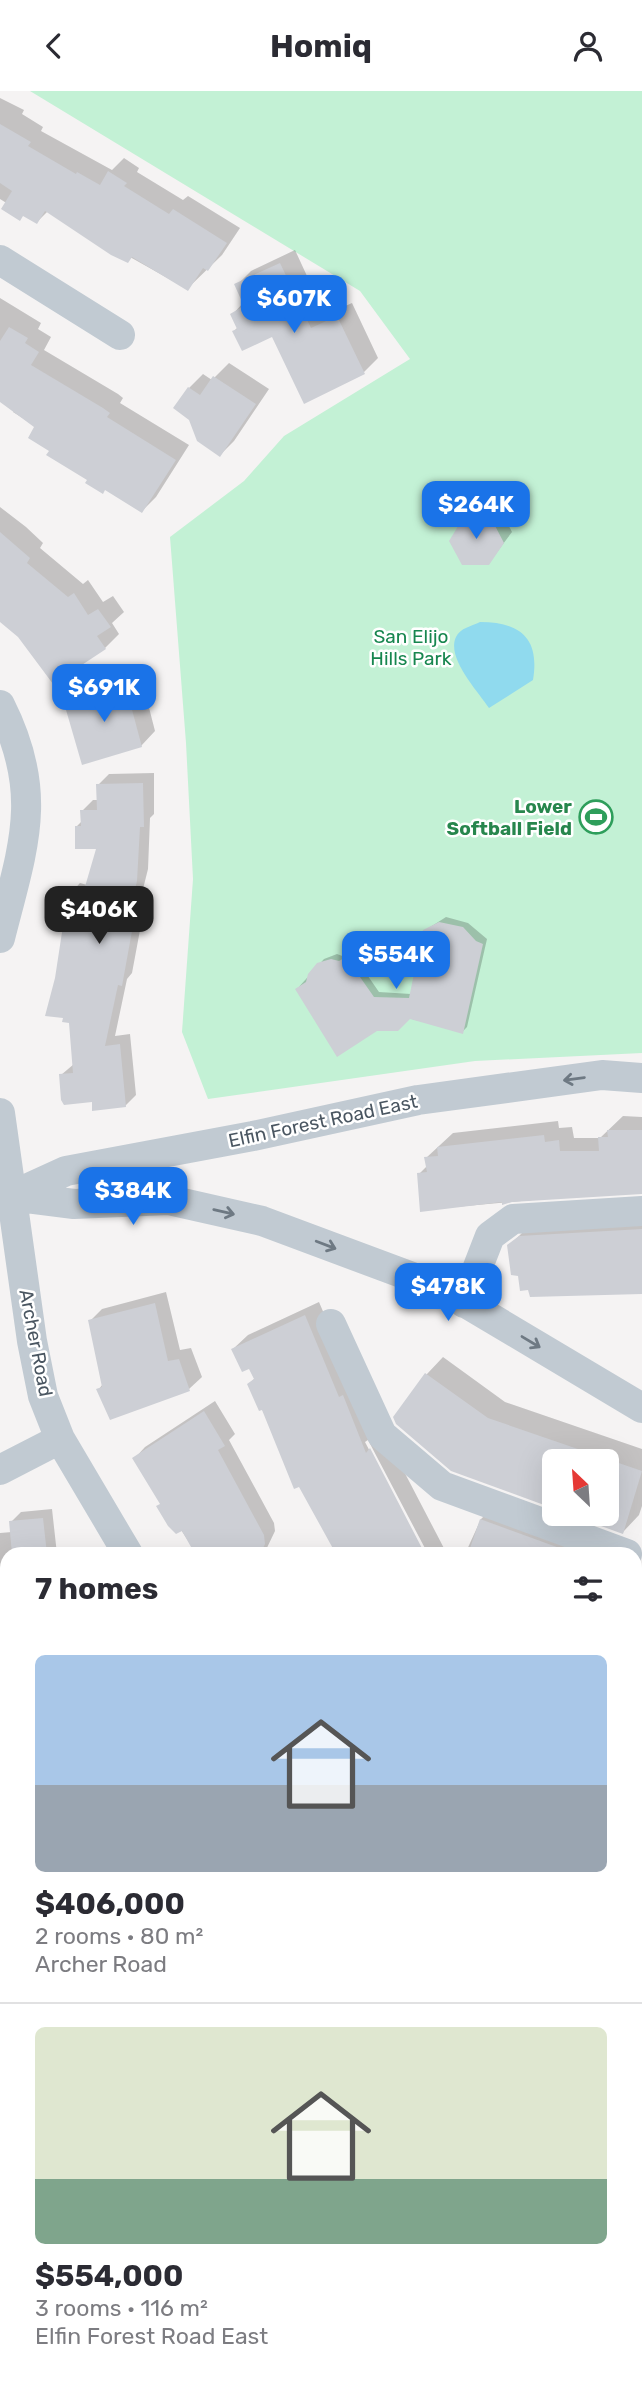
<!DOCTYPE html>
<meta charset="utf-8">
<style>
:root{--surface:#fff;--page:#f7f7f7;--text:#2b2b33;--muted:#7c7c81;--line:#e1e1e2;--accent:#1a73e8}
body{margin:0;font-family:Rubik,sans-serif;background:var(--page);color:var(--text);height:100vh;display:flex;flex-direction:column;font-size:26px;white-space:nowrap}
*{box-sizing:border-box;margin:0}
p{font-size:23px;color:var(--muted)}
.icon{flex:none;width:38px;height:38px;fill:none;stroke:currentColor;stroke-width:2;stroke-linecap:round;stroke-linejoin:round}
.map{position:relative;flex:1;overflow:hidden}
.panel{position:absolute;left:0px;top:1456px;width:642px;height:840px;display:flex;flex-direction:column;background:var(--surface);border-radius:21px 21px 0 0;box-shadow:0 7px 28px #0002}
.panel>*{flex:none}
.needle{width:46px;rotate:335deg}
.controls{position:absolute;left:542px;top:1358px;display:grid;gap:14px}
.controls a{display:grid;place-items:center;width:77px;height:77px;border-radius:10px;background:var(--surface);box-shadow:0 7px 28px #0002;font-size:35px}
.price{position:absolute;translate:-50% -60px;padding:0 16px;border-radius:14px;background:var(--accent);color:#fff;font-size:23px;line-height:46px;filter:drop-shadow(0 2px 4px #0008)}
.price::after{content:'';position:absolute;left:50%;top:42px;width:21px;height:16px;margin-left:-10px;background:inherit;clip-path:polygon(0 0,100% 0,50% 100%)}
.price.active{background:#222;color:#fff}
ul{padding:0;list-style:none}
li{display:grid;align-content:center;gap:14px;height:371px;padding:0 35px}
li+li{border-top:2px solid var(--line)}
li span{display:grid;place-items:center;height:217px;border-radius:10px;color:#555}
li>.icon{margin-inline-start:auto}
span .icon{width:126px;height:126px;fill:#fffc;stroke-width:1}
li b{font-size:30px}
h2{display:flex;justify-content:space-between;align-items:center;height:84px;padding:0 35px;font-size:30px}
header{display:flex;justify-content:space-between;align-items:center;height:91px;padding:0 35px;background:var(--surface);font-size:32px;font-weight:700}
.map>svg:first-child{display:block}
.green{fill:#c3f1d5}
.water{fill:#90daee}
.shadow{fill:#0003}
.building{fill:#cdcfd5}
.lines{fill:none;stroke-linecap:round;stroke-linejoin:round}
.minor{stroke:#c1cad2;stroke-width:30}
.oneway{stroke:#6e7983}
.labels{text-anchor:middle;dominant-baseline:central;stroke-width:5;stroke-linejoin:round;paint-order:stroke}
.park-label{font-size:19px;fill:#17864f;stroke:#fff}
.leisure-label{font-size:19px;font-weight:bold;fill:#27864d;stroke:#fff;text-anchor:end}
.street-label{font-size:19px;fill:#4a5661;stroke:#fff}
</style>
<header><svg class="icon" aria-label="back" viewBox="0 0 24 24"><path d="M15 5l-7 7 7 7"/></svg>Homiq<svg class="icon" aria-label="person" viewBox="0 0 24 24"><circle cx="12" cy="8" r="4"/><path d="M4 21q1-7 8-7t8 7"/></svg></header>
<div class="map">
<svg width="642" height="2296" viewBox="0 0 642 2296">
<rect width="100%" height="100%" fill="#f5f3f3"/>
<path class="green" d="M30,0h612v962l-167,8 -267,38 -26,-67 11,-153 -7,-136 -16,-206 74,-56 40,-45 126,-77 -50,-68z
M253,2289h169l3,7h-179z"/>
<path class="water" d="M480,531c40,0 60,16 53,58l-44,28c-11,-17 -43,-50 -33,-71 4,-9 16,-11 24,-15z"/>
<path class="shadow" d="M0,7l24,12 -2,4 21,13 -2,4 71,39 12,-12 15,10 -2,4 46,28 5,-4 52,32 -18,27 -35,34 -139,-78 -11,11 -37,-23z
M295,159l30,65 27,-12 26,55 -14,14 -59,29 -32,-66 -39,-4 4,-4 -6,-12 12,-13 -7,-17 14,-14z
M0,207l41,25 -3,6 13,8 -7,13 74,44 5,4 -3,5 69,42 -33,52 -14,14 -91,-61 -14,-23 -24,-15 1,-3 -14,-11z
M229,272l40,26 -35,52 -14,14 -31,-67 14,-14 9,6z
M0,416l26,20 17,16 -3,5 43,36 5,-4 15,22 10,-6 11,16 -12,11 7,11 -14,14 -86,-12 -19,-16z
M475,418h25l12,23 -24,32 -24,-45z
M143,580l5,18 -3,3 10,39 -14,15 -75,-42 14,-15z
M154,682v41l-4,4 -2,51 -7,28 5,1 -14,75 -5,6 -12,57 15,-2 6,61 -11,11 -31,-6 -33,-25 13,-11 -3,-43 -14,-42 13,-85 10,-11 7,2 12,-38 -23,-20 6,-6v-10l11,-11h5v-15l11,-11z
M446,826l22,6 19,16 -20,88 -5,5 -165,-43 27,-30 13,-5 8,3 7,-4 27,39 32,2 13,-63z
M623,1025l19,1v73l-220,20 -3,-36 9,-9 -2,-7 27,-25 105,-12 1,7 13,-1 2,11h26z
M642,1124v77l-122,-18 -11,-28 16,-16z
M166,1201l14,58 11,-2 11,29 -13,12 -78,29 -13,-28 5,-6 -13,-63 12,-12z
M319,1211l35,82 31,51 62,119h-19l-60,-114 -3,2 59,112h-87l-88,-170 6,-6 -5,-11 -17,-18 15,-14z
M443,1266l62,45 137,47v57l-3,9 -16,17 -50,-18h34v-53h-52l-160,-44 32,-43z
M215,1310l20,33 -6,6 45,83 1,8 -11,23h-67l-63,-95 11,-12z
M499,1411l141,51 -5,15v-14h-170l16,-35z
M52,1418l5,45h-50v37l-7,-13v-45l12,-1 -1,-10 10,-10z
M642,1620v13l-7,-1v-5z
M642,1704v53l-6,-1 5,-29h-6v-20z
M0,1727l7,5v115l-7,-9z
M635,1816l7,1v479h-30l1,-7h22z
M7,1983v84l-7,-6v-75z
M0,2068l6,8 -6,7z
M7,2128v96l-7,6v-97z
M97,2289h118l-9,7h-118z
M455,2289h95l2,7h-96z"/>
<path class="building" d="M0,33l31,18 -3,4 48,28 1,-2 23,13 8,-14 19,12 -3,3 45,28 4,-5 54,34 -19,28 -5,-3 -15,23 -56,-34 -4,6 -17,-8 -66,-44 -8,13 -14,-8 -3,5 -19,-12 11,-18 -12,-8z
M280,172l31,65 26,-12 28,58 -61,30 -32,-67 -30,14 -10,-20 5,-2 -7,-15 14,-8 -10,-22z
M9,236l19,11 -3,5 14,9 -8,13 72,43 7,5 -3,4 69,43 -34,53 -37,-23 -2,4 -18,-11 2,-3 -41,-25 3,-4 -21,-13 6,-11 -34,-25v-61z
M213,285l43,28 -36,53 -23,-16 -8,-21 -16,-12 15,-21 12,8z
M463,427h28l13,25 -15,22h-27l-13,-24z
M0,441l30,26 -3,5 41,34 6,-4 14,22 10,-6 13,18 -14,9 9,13 -53,35 -35,-47 -18,-15z
M129,593l6,20 -4,2 11,41 -60,18 -18,-62z
M143,692l1,44h-4l-3,54 -6,26 5,2 -14,77 -4,-1 -13,61 15,-2 6,63 -34,4v-9l-28,3 -3,-5 -2,-26 14,-1 -4,-50 -7,-1 1,-4 -18,-2 10,-38 13,-85 14,4 14,-48h-21v-23h6l-1,-16h17l-1,-26z
M439,831l24,5 13,14 7,3 -20,90 -53,-15 -12,12h-21l-40,26 -42,-68 11,-7 2,-8 9,-11 14,-4 8,2 7,-4 28,40 35,1 14,-68z
M607,1039h35v64l-130,8 -10,3v-3l-82,10 -3,-39 10,-1 -3,-15 14,-1 -1,-9 107,-12 1,7 14,-2 1,11h39l-1,-14h10z
M642,1138v65l-112,3 -2,-7 -8,1 -2,-15 -7,-1 -4,-30 12,-9z
M155,1212l13,58 11,-2 11,32 -80,29 -14,-31 6,-2 -14,-67z
M305,1224l34,82 4,-2 23,58 4,-5 55,106h-89l-37,-67 -5,2 -32,-79 -3,1 -12,-27 7,-5 -5,-10 -7,3 -11,-23z
M425,1282l63,45 116,40v3h-49v48l-104,-38 -55,-47 -3,-7z
M204,1320l21,35 -7,4 46,85 1,9 -5,10h-65l-13,-23 -6,3 -8,-8 -12,-20 4,-2 -28,-46z
M607,1368l35,12 -19,63 -55,-20h39z
M43,1427l4,36h-35l-3,-33z
M480,1428l96,35h-108z"/>
<g class="lines">
<path class="minor" d="M0,169l120,75
M0,614c45,89 23,142 0,233
M0,1022l32,228 11,55 17,43 68,115
M11,1105l63,8 95,-4 93,21 177,66 203,121
M9,1106l57,-26 187,-35 165,-36 184,-25 40,3
M464,1212l26,-67 23,-17 129,-8
M331,1233l51,111 60,51 185,68
M0,1379l60,-31
M635,1580l7,-41
M635,1796l7,1
M0,1932l7,-2
M0,2289l7,-4
M553,2289l1,7"/>
</g>
<defs><path id="oneway-shaft" d="M-6 0H5M1.5-3L5.5 0L1.5 3" fill="none" stroke-width="1.6" stroke-linecap="round" stroke-linejoin="round" transform="scale(1.75)"/></defs>
<g class="oneway">
<use href="#oneway-shaft" transform="translate(574 988) rotate(172)"/>
<use href="#oneway-shaft" transform="translate(224 1121) rotate(13)"/>
<use href="#oneway-shaft" transform="translate(326 1154) rotate(21)"/>
<use href="#oneway-shaft" transform="translate(531 1251) rotate(31)"/>
</g>
<defs>
<symbol id="stadium-ring" viewBox="-11 -11 22 22"><circle r="9.5" fill="#fff" stroke="#2e9e5b" stroke-width="1.5"/><path d="M0-5a6.5 5 0 1 0 0 10a6.5 5 0 1 0 0-10ZM-3.5-1.8h7v3.6h-7Z" fill="#2e9e5b"/></symbol>
</defs>
<g fill-rule="evenodd">
<use href="#stadium-ring" x="577" y="707" width="38" height="38"/>
</g>
<g class="labels">
<g class="park-label">
<text x="411" y="545">San Elijo<tspan x="411" dy="22">Hills Park</tspan></text>
</g>
<g class="leisure-label">
<text x="572" y="715">Lower<tspan x="572" dy="22">Softball Field</tspan></text>
</g>
<g class="street-label">
<text transform="translate(323 1030) rotate(-12)">Elfin Forest Road East</text>
<text transform="translate(36 1252) rotate(79)">Archer Road</text>
</g>
</g>
</svg>
<div class="controls">
<a><svg class="needle" viewBox="-14 -14 28 28"><path d="M0-13l5 13h-10z" fill="#e53935"/><path d="M0 13l5-13h-10z" fill="#7c7c81"/></svg></a>
</div>
<b class="price" style="left:294px;top:244px">$607K</b>
<b class="price" style="left:476px;top:450px">$264K</b>
<b class="price" style="left:104px;top:633px">$691K</b>
<b class="price active" style="left:99px;top:855px">$406K</b>
<b class="price" style="left:396px;top:900px">$554K</b>
<b class="price" style="left:133px;top:1136px">$384K</b>
<b class="price" style="left:448px;top:1232px">$478K</b>
<section class="panel">
<h2>7 homes<svg class="icon" aria-label="filters" viewBox="0 0 24 24"><path d="M4 7h16M4 17h16"/><circle cx="9" cy="7" r="2"/><circle cx="15" cy="17" r="2"/></svg></h2>
<ul>
<li><span style="background:linear-gradient(#a9c7e8 60%,#9aa5b1 0)"><svg class="icon" aria-label="home" viewBox="0 0 24 24"><path d="M3 11l9-7 9 7M6 9v11h12V9"/></svg></span><div><b>$406,000</b><p>2 rooms · 80 m²</p><p>Archer Road</p></div></li>
<li><span style="background:linear-gradient(#dfe7d0 70%,#7fa58c 0)"><svg class="icon" aria-label="home" viewBox="0 0 24 24"><path d="M3 11l9-7 9 7M6 9v11h12V9"/></svg></span><div><b>$554,000</b><p>3 rooms · 116 m²</p><p>Elfin Forest Road East</p></div></li>
</ul>
</section>
</div>
